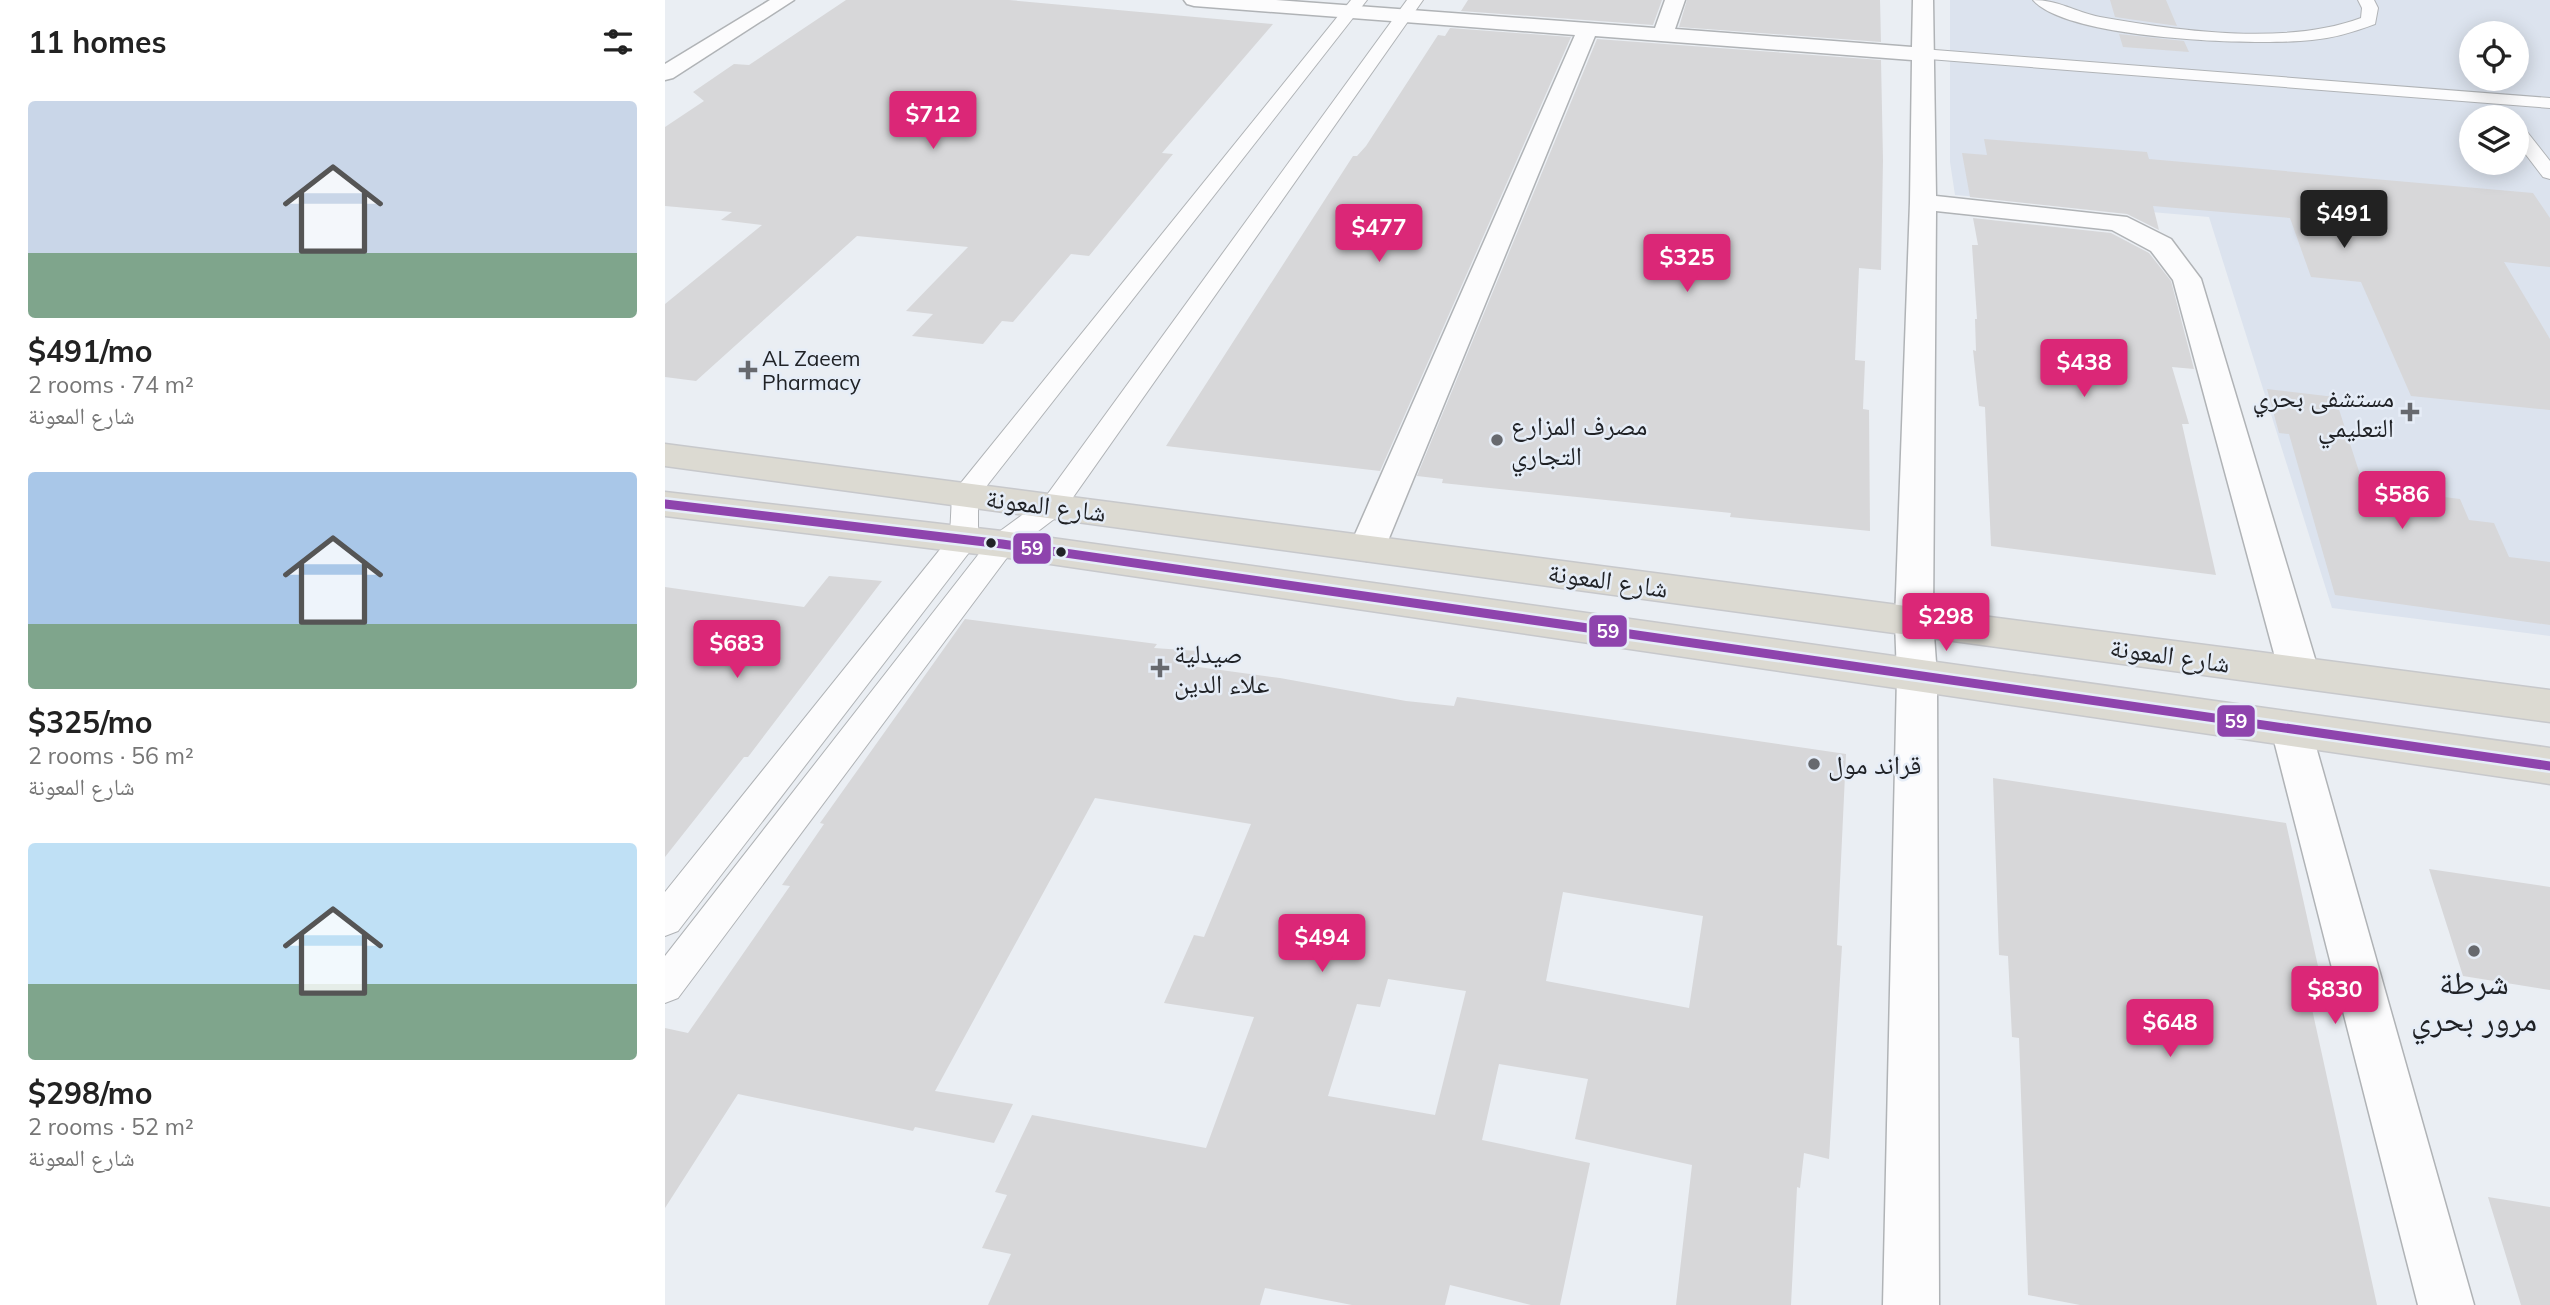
<!DOCTYPE html>
<meta charset="utf-8">
<style>
:root{--surface:#fff;--page:#f2f2f2;--text:#222;--muted:#767676;--accent:#db2777}
body{margin:0;font-family:Mulish,"Noto Naskh Arabic",sans-serif;background:var(--page);color:var(--text);height:100vh;display:flex;flex-direction:column;font-size:26px;white-space:nowrap}
*{box-sizing:border-box;margin:0}
p{font-size:23px;color:var(--muted)}
.icon{flex:none;width:38px;height:38px;fill:none;stroke:currentColor;stroke-width:2;stroke-linecap:round;stroke-linejoin:round}
.map{position:relative;flex:1;overflow:hidden}
.details{display:flex;flex-direction:column;background:var(--surface);width:665px}
.details>*{flex:none}
.buttons{position:absolute;left:1794px;top:21px;display:grid;gap:14px}
.buttons a{display:grid;place-items:center;width:70px;height:70px;border-radius:50%;background:var(--surface);box-shadow:0 4px 18px #0003;font-size:35px}
.price{position:absolute;translate:-50% -60px;padding:0 16px;border-radius:7px;background:var(--accent);color:#fff;font-size:23px;line-height:46px;filter:drop-shadow(0 2px 4px #0008)}
.price::after{content:'';position:absolute;left:50%;top:42px;width:21px;height:16px;margin-left:-10px;background:inherit;clip-path:polygon(0 0,100% 0,50% 100%)}
.price.current{background:#222;color:#fff}
ul{padding:0;list-style:none}
li{display:grid;align-content:center;gap:14px;height:371px;padding:0 28px}
li span{display:grid;place-items:center;height:217px;border-radius:7px;color:#555}
li>.icon{margin-inline-start:auto}
span .icon{width:126px;height:126px;fill:#fffc;stroke-width:1}
li b{font-size:30px}
h2{display:flex;justify-content:space-between;align-items:center;height:84px;padding:0 28px;font-size:30px}
main{display:flex;flex:1;min-height:0}
.map>svg:first-child{display:block}
.built{fill:#dce3ee;fill-rule:evenodd}
.building{fill:#d7d7d9;fill-rule:evenodd}
.lines{fill:none;stroke-linecap:round;stroke-linejoin:round}
.service-casing{stroke:#b0b3b6;stroke-width:2}
.minor-casing{stroke:#b0b3b6;stroke-width:3}
.secondary-casing{stroke:#b0b3b6;stroke-width:3}
.trunk-casing{stroke:#c7c8cb;stroke-width:3}
.service{fill:#fcfcfd;fill-rule:evenodd}
.minor{fill:#fcfcfd;fill-rule:evenodd}
.secondary{fill:#fcfcfd;fill-rule:evenodd}
.trunk{fill:#dcdad2;fill-rule:evenodd}
.bus-1-casing{stroke:#e6edf7;stroke-width:14}
.bus-1{stroke:#8e44ad;stroke-width:9}
.poi-dot{fill:#67696e;stroke:#e6edf7;stroke-width:2.5}
.bus-dot{fill:#202226;stroke:#e6edf7;stroke-width:2.5}
.labels{text-anchor:middle;dominant-baseline:central;stroke-width:5;stroke-linejoin:round;paint-order:stroke}
.far-poi-label{font-size:21px;fill:#202226;stroke:#e6edf7;text-anchor:start}
.poi-label{font-size:26px;fill:#202226;stroke:#e6edf7;text-anchor:start}
.street-label{font-size:26px;fill:#202226;stroke:#e6edf7}
.near-poi-label{font-size:32px;fill:#202226;stroke:#e6edf7}
.line-badge{stroke:#e6edf7;stroke-width:2.5}
.badge-label{font-size:19px;text-anchor:middle;font-weight:bold;fill:#fff}
</style>
<main>
<section class="details">
<h2>11 homes<svg class="icon" aria-label="filters" viewBox="0 0 24 24"><path d="M4 7h16M4 17h16"/><circle cx="9" cy="7" r="2"/><circle cx="15" cy="17" r="2"/></svg></h2>
<ul>
<li><span style="background:linear-gradient(#c9d6e8 70%,#7fa58c 0)"><svg class="icon" aria-label="home" viewBox="0 0 24 24"><path d="M3 11l9-7 9 7M6 9v11h12V9"/></svg></span><div><b>$491/mo</b><p>2 rooms · 74 m²</p><p>شارع المعونة</p></div></li>
<li><span style="background:linear-gradient(#a9c7e8 70%,#7fa58c 0)"><svg class="icon" aria-label="home" viewBox="0 0 24 24"><path d="M3 11l9-7 9 7M6 9v11h12V9"/></svg></span><div><b>$325/mo</b><p>2 rooms · 56 m²</p><p>شارع المعونة</p></div></li>
<li><span style="background:linear-gradient(#bfe0f5 65%,#7fa58c 0)"><svg class="icon" aria-label="home" viewBox="0 0 24 24"><path d="M3 11l9-7 9 7M6 9v11h12V9"/></svg></span><div><b>$298/mo</b><p>2 rooms · 52 m²</p><p>شارع المعونة</p></div></li>
</ul>
</section>
<div class="map">
<svg width="1885" height="1305" viewBox="0 0 1885 1305">
<rect width="100%" height="100%" fill="#eaeef3"/>
<path class="built" d="M1285,0h600v636l-218,-28 -123,-391 -254,-22 -5,-33zM1806,33h46v46h-46zM1806,117h46v46h-46z"/>
<path class="building" d="M181,0h163l264,24 -111,129 11,1 -84,102 -18,-2 -58,68 -11,-1 -19,23 -71,-8 21,-22 -27,-3 62,-64 -111,-11 -161,145 -31,-4v-73l97,-79 -41,-5 11,-8 -67,-6v-79l39,-26 -11,-9 41,-28 15,1z
M803,0h194l-9,25 -192,-14z
M1022,0h193l1,42 -202,-15z
M1445,0h56l11,26 -62,-9z
M785,28l121,9 -191,434 -214,-25 187,-290h4l9,-10 72,-111 7,1z
M1454,34l65,7 5,11 -66,-5z
M932,39l284,21 2,100 -2,110 -22,-2 -4,92 10,1 -2,48 6,1 1,121 -140,-14 1,-4 -289,-30 1,-4 -26,-3z
M1319,139l163,13 2,7 384,34 17,25v49l-46,-5 46,77v71l-139,-14 -50,-114 -50,-5 -21,-59 -137,-12 6,24 -32,-16 -157,-17 -8,-44 25,2z
M1308,218l138,15 38,20 22,28 23,88 -22,-2 17,57h-7l34,151 -225,-29 -6,-139 -6,-1 -6,-56 3,1 -1,-32h2l-5,-74h6z
M1602,389l68,8 29,90 96,12 9,21 25,3 15,34 41,5v63l-215,-30 -46,-161 -10,-1z
M164,576l53,5 -134,176h-4l-79,100v-270l139,20z
M300,619l192,25 -3,4 43,3 -6,15 89,12 126,23 48,5 3,-9 389,57 -9,191 5,1 -13,213 -25,-6 -4,35 -3,-1 -6,118h-115l16,-140 -117,-26 13,-60 -89,-15 -17,76 108,23 -30,142h-29l-81,-20 -5,20h-93l-87,-17 -5,17h-272l23,-51 -29,-6 25,-53 -12,-3 37,-77 174,33 48,-131 -90,-14 30,-68 10,2 47,-113 -156,-26 -160,293 78,13 -19,39 -79,-16 -2,4 -175,-37 -73,114v-180l23,5 102,-147 -8,-1 42,-61 -4,-1zM898,892l140,24 -14,92 -143,-27zM723,979l78,12 -31,124 -107,-19 29,-92 23,3z
M1328,778l293,45 42,188 -16,-2 65,296h-297l-52,-10 -9,-257 -7,-1 -4,-81 -9,-1z
M1764,869l121,18v103l-87,-14z
M1823,1197l62,10v98h-29z"/>
<g class="lines">
<defs>
<path id="service" d="M686,0h16l-389,497v42l-4,7 -296,385 -13,5v-44l285,-355 2,-42 4,-6z
M742,0h16l-361,513 -50,38 -334,447 -13,5v-47l327,-419 52,-38z
M1368,0c26,0 42,12 67,17 78,14 186,29 261,1l1,-10 -4,-8h16l4,8 -3,16c-21,8 -41,14 -63,16 -53,6 -244,0 -279,-40z
M1257,49l628,49v10l-634,-50 -2,-4z
M1852,126l7,2 26,33v18l-7,-2 -26,-34z"/>
<path id="minor" d="M519,0h92l379,28 10,-28h20l-10,29 237,18 1,-47h20l3,196 191,21 44,22 30,40 118,393 -6,11 -14,4 -14,-4 -6,-11 -106,-392 -22,-29 -39,-21 -176,-19 -3,410 4,55 2,629h-56l14,-629 -2,-55 15,-419 2,-142 -317,-24 -210,512 -5,9 -13,4 -13,-4 -5,-9 226,-513 -381,-29 -7,-2z
M1626,712l14,5 6,12 163,576h-56l-147,-576 6,-12z"/>
<path id="secondary" d="M105,0h24l-121,78 -8,2v-16z"/>
<path id="trunk" d="M0,444l1885,246v32l-1885,-256z
M0,492l337,39 1548,217v36l-1548,-227 -337,-41z"/>
</defs>
<use href="#service" class="service-casing"/>
<use href="#minor" class="minor-casing"/>
<use href="#secondary" class="secondary-casing"/>
<use href="#trunk" class="trunk-casing"/>
<use href="#service" class="service"/>
<use href="#minor" class="minor"/>
<use href="#secondary" class="secondary"/>
<use href="#trunk" class="trunk"/>
<defs>
<path id="bus-1" d="M0,504l337,40 1548,222"/>
</defs>
<use href="#bus-1" class="bus-1-casing"/>
<use href="#bus-1" class="bus-1"/>
</g>
<g class="poi-dot">
<path d="M79.5 359.5h7v7h7v7h-7v7h-7v-7h-7v-7h7z"/>
<path d="M1741.5 401.5h7v7h7v7h-7v7h-7v-7h-7v-7h7z"/>
<circle cx="832" cy="440" r="7"/>
<path d="M491.5 657.5h7v7h7v7h-7v7h-7v-7h-7v-7h7z"/>
<circle cx="1149" cy="764" r="7"/>
<circle cx="1809" cy="951" r="7"/>
</g>
<g class="bus-dot">
<circle cx="326" cy="543" r="6"/>
<circle cx="396" cy="552" r="6"/>
</g>
<g class="labels">
<g class="far-poi-label">
<text x="97" y="358">AL Zaeem<tspan x="97" dy="24">Pharmacy</tspan></text>
</g>
<g class="poi-label">
<text x="1729" y="397" text-anchor="end">مستشفى بحري<tspan x="1729" dy="30">التعليمي</tspan></text>
<text x="846" y="425">مصرف المزارع<tspan x="846" dy="30">التجاري</tspan></text>
<text x="509" y="653">صيدلية<tspan x="509" dy="30">علاء الدين</tspan></text>
<text x="1163" y="764">قراند مول</text>
</g>
<g class="street-label">
<text transform="translate(381 505) rotate(7)">شارع المعونة</text>
<text transform="translate(943 580) rotate(8)">شارع المعونة</text>
<text transform="translate(1505 655) rotate(8)">شارع المعونة</text>
</g>
<g class="near-poi-label">
<text x="1809" y="982">شرطة<tspan x="1809" dy="37">مرور بحري</tspan></text>
</g>
</g>
<g class="line-badge">
<rect x="347" y="532" width="40" height="33" rx="7" fill="#8e44ad"/>
<rect x="923" y="614" width="40" height="34" rx="7" fill="#8e44ad"/>
<rect x="1551" y="704" width="40" height="34" rx="7" fill="#8e44ad"/>
</g>
<g class="badge-label">
<text x="367" y="555">59</text>
<text x="943" y="638">59</text>
<text x="1571" y="728">59</text>
</g>
</svg>
<div class="buttons">
<a><svg class="icon" aria-label="locate" viewBox="0 0 24 24"><circle cx="12" cy="12" r="6"/><path d="M12 2v4M12 18v4M2 12h4M18 12h4"/></svg></a>
<a><svg class="icon" aria-label="layers" viewBox="0 0 24 24"><path d="M12 4l9 5-9 5-9-5zM3 14l9 5 9-5"/></svg></a>
</div>
<b class="price" style="left:268px;top:151px">$712</b>
<b class="price current" style="left:1679px;top:250px">$491</b>
<b class="price" style="left:714px;top:264px">$477</b>
<b class="price" style="left:1022px;top:294px">$325</b>
<b class="price" style="left:1419px;top:399px">$438</b>
<b class="price" style="left:1737px;top:531px">$586</b>
<b class="price" style="left:1281px;top:653px">$298</b>
<b class="price" style="left:72px;top:680px">$683</b>
<b class="price" style="left:657px;top:974px">$494</b>
<b class="price" style="left:1670px;top:1026px">$830</b>
<b class="price" style="left:1505px;top:1059px">$648</b>
</div>
</main>
